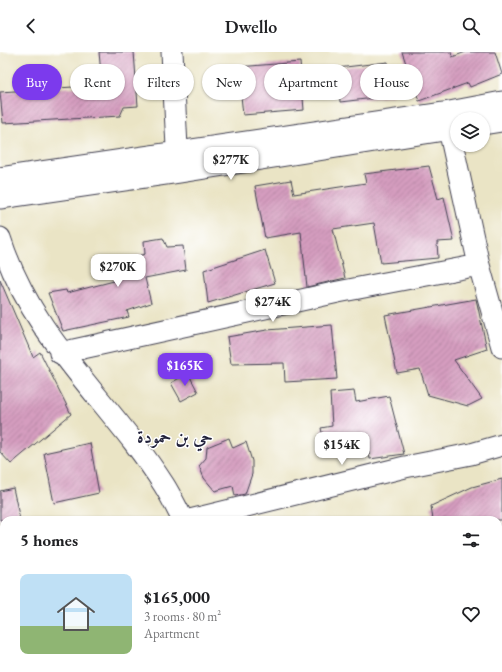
<!DOCTYPE html>
<meta charset="utf-8">
<style>
:root{--surface:#fff;--page:#f6f6f6;--text:#202124;--muted:#757577;--line:#e0e0e0;--accent:#7c3aed}
body{margin:0;font-family:"EB Garamond",Amiri,serif;background:var(--page);color:var(--text);height:100vh;display:flex;flex-direction:column;font-size:15px;white-space:nowrap}
*{box-sizing:border-box;margin:0}
p{font-size:13px;color:var(--muted)}
.icon{flex:none;width:22px;height:22px;fill:none;stroke:currentColor;stroke-width:2;stroke-linecap:round;stroke-linejoin:round}
.map{position:relative;flex:1;overflow:hidden}
.sheet{position:absolute;left:0px;top:464px;width:502px;height:156px;display:flex;flex-direction:column;background:var(--surface);border-radius:12px 12px 0 0;box-shadow:0 1px 3px #0004}
.sheet>*{flex:none}
.banner{position:absolute;left:12px;top:12px;width:478px;height:36px;display:flex;gap:8px}
.controls{position:absolute;left:450px;top:60px;display:grid;gap:8px}
.controls a{display:grid;place-items:center;width:40px;height:40px;border-radius:50%;background:var(--surface);box-shadow:0 1px 3px #0004;font-size:20px}
.price{position:absolute;translate:-50% -34px;padding:0 9px;border-radius:8px;background:#fff;color:#222;font-size:13px;line-height:26px;filter:drop-shadow(0 1px 2px #0008)}
.price::after{content:'';position:absolute;left:50%;top:24px;width:12px;height:9px;margin-left:-6px;background:inherit;clip-path:polygon(0 0,100% 0,50% 100%)}
.price.active{background:var(--accent);color:#fff}
ul{padding:0;list-style:none}
li{display:flex;align-items:center;gap:12px;height:100px;padding:0 20px}
li+li{border-top:1px solid var(--line)}
li span{display:grid;place-items:center;flex:none;width:112px;height:80px;border-radius:8px;color:#555}
li>.icon{margin-inline-start:auto}
span .icon{width:48px;height:48px;fill:#fffc;stroke-width:1}
li b{font-size:17px}
h2{display:flex;justify-content:space-between;align-items:center;height:48px;padding:0 20px;font-size:17px}
.tag{padding:0 14px;border-radius:18px;background:var(--surface);box-shadow:0 1px 3px #0004;font-size:14px;line-height:36px}
.tag.active{background:var(--accent);color:#fff}
header{display:flex;justify-content:space-between;align-items:center;height:52px;padding:0 20px;background:var(--surface);font-size:18px;font-weight:600}
.map>svg:first-child{display:block}
.building{fill:url(#building-hatch)}
.lines{fill:none;stroke-linecap:round;stroke-linejoin:round}
.minor-casing{stroke:#403f50;stroke-width:23}
.primary-casing{stroke:#403f50;stroke-width:24}
.minor{stroke:#fff;stroke-width:21}
.primary{stroke:#fcbd6e;stroke-width:22}
.labels{text-anchor:middle;dominant-baseline:central;stroke-width:3;stroke-linejoin:round;paint-order:stroke}
.district-label{font-size:18px;font-weight:bold;fill:#22223b;stroke:#fff}
</style>
<header><svg class="icon" aria-label="back" viewBox="0 0 24 24"><path d="M15 5l-7 7 7 7"/></svg>Dwello<svg class="icon" aria-label="search" viewBox="0 0 24 24"><circle cx="10" cy="10" r="6"/><path d="M15 15l6 6"/></svg></header>
<div class="map">
<svg width="502" height="620" viewBox="0 0 502 620">
<defs>
<pattern id="building-hatch" width="6" height="6" patternUnits="userSpaceOnUse"><rect width="6" height="6" fill="#d59dbf"/><path d="M-1 1l2-2M0 6l6-6M5 7l2-2" fill="none" stroke="#ac809c"/></pattern>
</defs>
<rect width="100%" height="100%" fill="#fff"/>
<filter id="ink" filterUnits="userSpaceOnUse"><feTurbulence type="fractalNoise" baseFrequency=".025" numOctaves="2"/><feDisplacementMap in="SourceGraphic" scale="8" xChannelSelector="R" yChannelSelector="G"/><feConvolveMatrix kernelMatrix="1 2 1 2 8 2 1 2 1" color-interpolation-filters="sRGB"/></filter>
<filter id="wash" filterUnits="userSpaceOnUse"><feTurbulence type="fractalNoise" baseFrequency=".012" numOctaves="4" result="noise"/><feDisplacementMap in="SourceGraphic" scale="16" xChannelSelector="R" yChannelSelector="G"/><feGaussianBlur stdDeviation="0.9" result="paint"/><feColorMatrix in="noise" values="0 0 0 0 0 0 0 0 0 0 0 0 0 0 0 0 0 1.4 0 .05"/><feComposite in="paint" operator="in"/></filter>
<g filter="url(#wash)">
<rect width="100%" height="100%" fill="#eae4c5"/>
<g id="blocks">
<path class="building" d="M99,0h35l4,54 -14,1 -4,9 -117,7 -3,-31 102,-7z
M402,0h49l1,5 14,-5h29l7,22 -32,13 -2,-4 -49,18z
M300,10l4,48 -61,5 -5,-48z
M388,10l4,34 -52,6 -3,-34z
M429,114l9,33 6,-2 10,44 -17,1 1,16 -57,5 -7,-40 -41,6 12,49 -38,9 -6,-55 -36,6 -10,-52 36,-6 3,14 72,-11 -2,-9z
M163,186l4,9 16,-1 3,24 -41,8 6,25 -24,8 2,6 -66,14 -15,-38 18,-3 1,3 47,-12 -2,-18 33,-9 -1,-13z
M265,198l10,33 -67,20 -4,-33z
M0,228l33,77 7,-5 31,62 -60,50 -11,-12z
M476,247l11,50 -33,11 28,39 -14,7 -40,-11 -8,-26 -23,4 -12,-58z
M332,273l5,54 -52,3 -1,-19 -53,1 -4,-27 40,-7z
M188,321l10,19 -17,9 -10,-18z
M354,339l2,11 33,-6 15,58 -34,5 -4,-22 -41,9 -4,-18 11,-2 -2,-33z
M229,386l4,10 13,-6 6,19v13l-7,20 -10,2 -2,-10 -18,5 -11,-13 -5,-12 7,-8 1,-11z
M90,391l9,50 -45,10 -10,-50z
M502,427v41h-69l-2,-14 41,-19z
M13,436l7,32h-20v-29z"/>
</g>
</g>
<g filter="url(#ink)">
<use href="#blocks" fill-opacity="0" stroke="#403f50" stroke-width="1"/>
<g class="lines">
<defs>
<path id="minor" d="M172,0l6,114
M483,72l19,-3
M449,77l30,136 23,82
M0,126l444,-65 58,-11
M0,146l179,-26 278,-44
M0,186c33,103 109,161 164,247 7,11 13,24 19,35
M60,301l278,-61 141,-27
M190,468l215,-53 66,-13 31,-9
M0,510l4,-1"/>
<path id="primary" d="M0,598l4,3
M28,616l7,4"/>
</defs>
<use href="#minor" class="minor-casing"/>
<use href="#primary" class="primary-casing"/>
<use href="#minor" class="minor"/>
<use href="#primary" class="primary"/>
</g>
</g>
<g class="labels">
<g class="district-label">
<text x="175" y="384">حي بن حمودة</text>
</g>
</g>
</svg>
<div class="controls">
<a><svg class="icon" aria-label="layers" viewBox="0 0 24 24"><path d="M12 4l9 5-9 5-9-5zM3 14l9 5 9-5"/></svg></a>
</div>
<b class="price" style="left:231px;top:129px">$277K</b>
<b class="price" style="left:118px;top:236px">$270K</b>
<b class="price" style="left:273px;top:271px">$274K</b>
<b class="price active" style="left:185px;top:335px">$165K</b>
<b class="price" style="left:342px;top:414px">$154K</b>
<div class="banner">
<a class="tag active">Buy</a>
<a class="tag">Rent</a>
<a class="tag">Filters</a>
<a class="tag">New</a>
<a class="tag">Apartment</a>
<a class="tag">House</a>
</div>
<section class="sheet">
<h2>5 homes<svg class="icon" aria-label="filters" viewBox="0 0 24 24"><path d="M4 7h16M4 17h16"/><circle cx="9" cy="7" r="2"/><circle cx="15" cy="17" r="2"/></svg></h2>
<ul>
<li><span style="background:linear-gradient(#bfe0f5 65%,#8fb573 0)"><svg class="icon" aria-label="home" viewBox="0 0 24 24"><path d="M3 11l9-7 9 7M6 9v11h12V9"/></svg></span><div><b>$165,000</b><p>3 rooms · 80 m²</p><p>Apartment</p></div><svg class="icon" aria-label="heart" viewBox="0 0 24 24"><path d="M12 20l-8-8c-3-5 5-10 8-4 3-6 11-1 8 4z"/></svg></li>
</ul>
</section>
</div>
